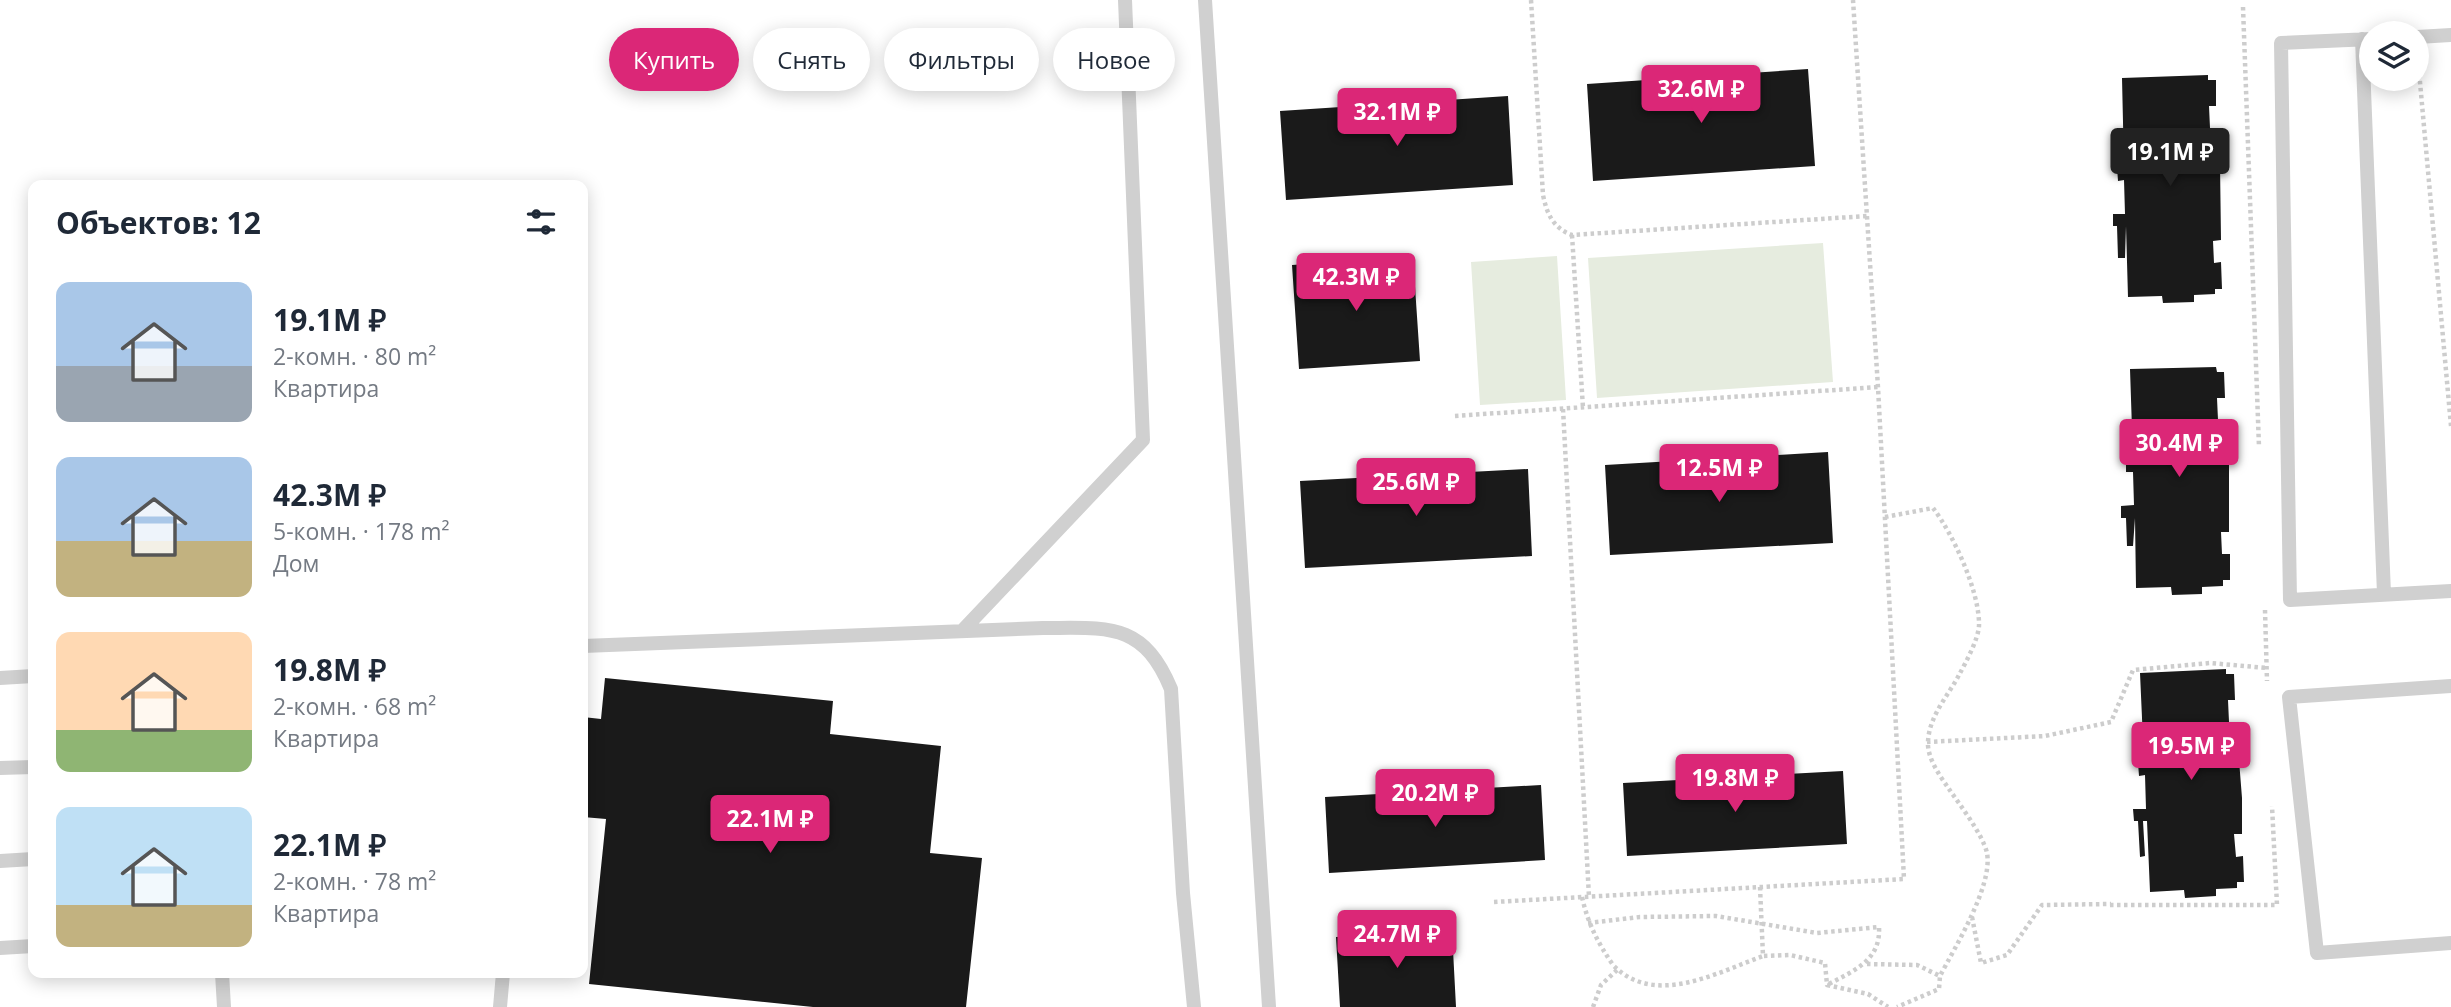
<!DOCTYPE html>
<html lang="ru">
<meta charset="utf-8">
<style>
:root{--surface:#fff;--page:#f6f6f7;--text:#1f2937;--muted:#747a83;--accent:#db2777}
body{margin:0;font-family:"Open Sans",sans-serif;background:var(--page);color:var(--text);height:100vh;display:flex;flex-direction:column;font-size:26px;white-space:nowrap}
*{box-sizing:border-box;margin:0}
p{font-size:23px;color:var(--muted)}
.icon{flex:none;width:38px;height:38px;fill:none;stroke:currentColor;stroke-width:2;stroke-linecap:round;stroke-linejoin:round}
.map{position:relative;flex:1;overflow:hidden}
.drawer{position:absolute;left:28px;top:180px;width:560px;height:798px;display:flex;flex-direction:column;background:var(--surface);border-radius:14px;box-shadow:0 4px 18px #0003}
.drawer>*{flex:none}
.top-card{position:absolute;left:609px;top:28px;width:665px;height:63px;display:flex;gap:14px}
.fabs{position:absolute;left:2359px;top:21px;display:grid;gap:14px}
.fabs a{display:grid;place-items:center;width:70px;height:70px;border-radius:50%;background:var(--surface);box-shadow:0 4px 18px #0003;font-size:35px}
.price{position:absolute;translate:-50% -60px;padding:0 16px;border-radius:7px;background:var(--accent);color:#fff;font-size:23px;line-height:46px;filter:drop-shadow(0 2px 4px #0008)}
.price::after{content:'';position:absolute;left:50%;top:42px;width:21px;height:16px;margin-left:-10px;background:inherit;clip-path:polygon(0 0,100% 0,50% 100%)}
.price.current{background:#222;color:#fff}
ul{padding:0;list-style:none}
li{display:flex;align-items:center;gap:21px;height:175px;padding:0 28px}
li span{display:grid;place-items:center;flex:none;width:196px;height:140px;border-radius:14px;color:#555}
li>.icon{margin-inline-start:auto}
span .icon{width:84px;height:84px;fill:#fffc;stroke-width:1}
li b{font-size:30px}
h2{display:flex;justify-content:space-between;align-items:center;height:84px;padding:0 28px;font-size:30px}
.chip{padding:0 24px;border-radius:32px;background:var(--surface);box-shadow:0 4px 18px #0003;font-size:24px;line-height:63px}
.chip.current{background:var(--accent);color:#fff}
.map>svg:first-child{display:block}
.green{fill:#e6ecdf}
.building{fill:#1a1a1a}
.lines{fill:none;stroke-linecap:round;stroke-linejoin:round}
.path{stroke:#cdcdcd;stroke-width:4.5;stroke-dasharray:3.5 3.5;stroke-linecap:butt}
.service{stroke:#d0d0d0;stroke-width:14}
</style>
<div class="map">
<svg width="2451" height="1007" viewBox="0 0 2451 1007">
<rect width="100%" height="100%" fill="#fff"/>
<path class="green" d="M1823,243l10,139 -236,16 -9,-140z
M1557,256l9,144 -86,5 -9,-143z"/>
<path class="building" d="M1808,69l7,97 -222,15 -6,-97z
M2208,75v5h8v26h-7l1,22h7l3,36 1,76 -8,1 1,22 7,-1 1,27h-7v5l-21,1v7l-31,1 -1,-7 -34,1 -2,-71 -1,32h-7l-1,-32h-4v-12h12l-1,-34 -6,1 -1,-14h7l-2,-89z
M1508,96l5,89 -227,15 -6,-89z
M1413,257l7,104 -121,8 -7,-104z
M2216,367l1,5h7l1,26h-8l1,22h7l4,36v76h-8l1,22h8v26h-7v6l-21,1v7l-30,1 -1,-8 -35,1 -1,-70 -2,28h-6l-1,-28h-5v-12l13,-1 -1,-33h-7v-13h7l-3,-90z
M1828,452l5,91 -223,12 -5,-90z
M1528,469l4,87 -227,12 -5,-87z
M2226,669v5h8l1,26h-7l1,22h7l6,76v36h-8l2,23 7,-1 1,26h-7v6l-21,1v7l-31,2 -1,-8 -34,2 -3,-71h-4l2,35 -5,1 -2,-36h-4l-1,-12h13l-1,-34 -6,1 -1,-13h6l-4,-90z
M605,678l228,23 -3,33 111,12 -11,107 52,5 -16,149h-153l-224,-23 17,-165 -23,-2v-100l18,2z
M1843,771l4,73 -220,12 -4,-73z
M1541,785l4,75 -216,13 -4,-76z
M1452,931l4,76h-116l-4,-70z"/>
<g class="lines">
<path class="path" d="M1531,0l12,195c4,19 10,33 29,40l295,-19
M2243,7l16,440
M2418,60l33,366
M1572,235l11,173
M1563,409l26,488
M1455,416l423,-29
M1885,517l48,-9c20,26 47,84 46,118 -1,14 -13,36 -20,49 -11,21 -30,41 -31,67 -1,16 12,34 21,47 11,16 34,46 38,64 6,33 -32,94 -47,123
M2265,610l2,71
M1927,742l118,-6 66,-14 22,-52 77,-7 57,5
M1760,887l3,69 27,-1 35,8 2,22 41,9 20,13
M1582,897c6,27 16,46 31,68 41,42 101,9 150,-9
M1494,902l410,-23 -26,-492 -25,-387
M2110,905h167l-5,-99
M1972,917l9,46 26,-8 35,-50 69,-1
M1588,923l52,-6 76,-1 101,17 62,-6c2,34 -26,44 -52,58
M1867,964l50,1 23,11 -1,13 -42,18
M1593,1007l8,-22 16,-15"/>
<path class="service" d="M1205,0l64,1007
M2417,37l34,-2
M2362,39l22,555
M2371,39l-90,4 9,557 161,-9
M962,631l181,-191 -18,-440
M583,646l460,-18c64,0 100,-7 128,61l12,204 11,114
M0,678l33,-2
M2451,686l-162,11 28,256 134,-10
M0,768l33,-1
M0,861l33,-2
M0,948l33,-2
M222,973l2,34
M500,1007l3,-34"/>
</g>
</svg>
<div class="fabs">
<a><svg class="icon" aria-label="layers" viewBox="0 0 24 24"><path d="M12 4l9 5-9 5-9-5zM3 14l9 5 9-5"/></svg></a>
</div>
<b class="price" style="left:1701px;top:125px">32.6M ₽</b>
<b class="price" style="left:1397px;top:148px">32.1M ₽</b>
<b class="price current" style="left:2170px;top:188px">19.1M ₽</b>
<b class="price" style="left:1356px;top:313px">42.3M ₽</b>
<b class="price" style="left:2179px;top:479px">30.4M ₽</b>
<b class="price" style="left:1719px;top:504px">12.5M ₽</b>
<b class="price" style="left:1416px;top:518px">25.6M ₽</b>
<b class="price" style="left:2191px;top:782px">19.5M ₽</b>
<b class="price" style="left:1735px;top:814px">19.8M ₽</b>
<b class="price" style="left:1435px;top:829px">20.2M ₽</b>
<b class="price" style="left:770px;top:855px">22.1M ₽</b>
<b class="price" style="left:1397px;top:970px">24.7M ₽</b>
<div class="top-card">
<a class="chip current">Купить</a>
<a class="chip">Снять</a>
<a class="chip">Фильтры</a>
<a class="chip">Новое</a>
</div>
<section class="drawer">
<h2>Объектов: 12<svg class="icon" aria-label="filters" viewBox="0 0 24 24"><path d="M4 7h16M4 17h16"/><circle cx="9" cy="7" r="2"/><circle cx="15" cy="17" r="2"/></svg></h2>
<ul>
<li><span style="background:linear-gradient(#a9c7e8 60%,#9aa5b1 0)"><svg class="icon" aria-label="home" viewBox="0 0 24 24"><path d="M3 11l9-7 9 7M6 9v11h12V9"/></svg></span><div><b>19.1M ₽</b><p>2-комн. · 80 m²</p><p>Квартира</p></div></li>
<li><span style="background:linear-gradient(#a9c7e8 60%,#c2b280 0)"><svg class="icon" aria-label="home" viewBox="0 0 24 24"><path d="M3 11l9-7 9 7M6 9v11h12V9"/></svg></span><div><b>42.3M ₽</b><p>5-комн. · 178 m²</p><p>Дом</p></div></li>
<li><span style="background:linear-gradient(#ffd9b3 70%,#8fb573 0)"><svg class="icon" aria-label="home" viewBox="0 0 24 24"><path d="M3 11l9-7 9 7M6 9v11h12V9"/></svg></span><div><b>19.8M ₽</b><p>2-комн. · 68 m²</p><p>Квартира</p></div></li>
<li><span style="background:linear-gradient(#bfe0f5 70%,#c2b280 0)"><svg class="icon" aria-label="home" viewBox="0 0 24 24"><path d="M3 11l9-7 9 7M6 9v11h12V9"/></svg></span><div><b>22.1M ₽</b><p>2-комн. · 78 m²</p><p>Квартира</p></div></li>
</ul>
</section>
</div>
